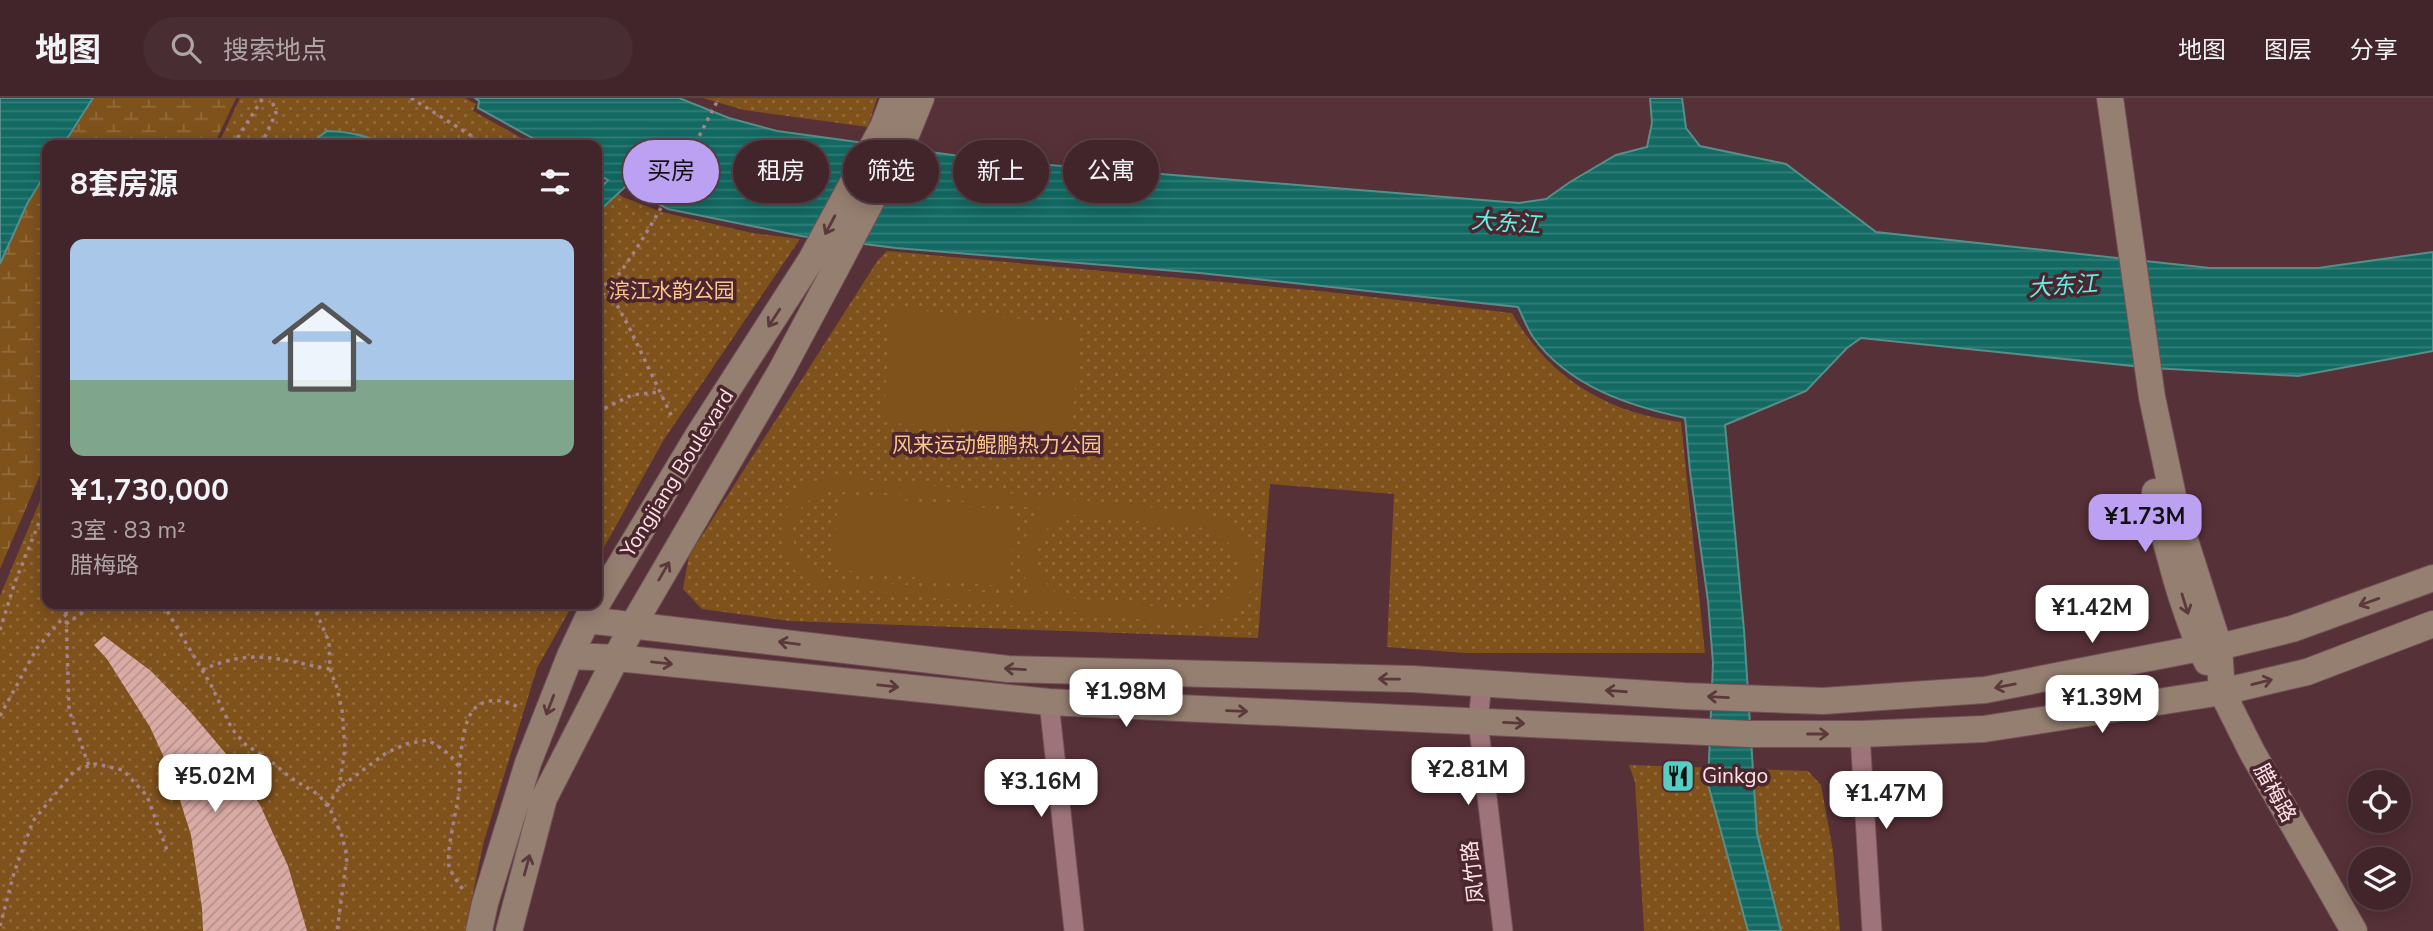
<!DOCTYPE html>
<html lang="zh">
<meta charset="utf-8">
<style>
:root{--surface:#41252a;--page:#482d32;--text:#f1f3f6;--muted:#aea5a8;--line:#5a4247;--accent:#bca0f2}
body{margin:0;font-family:"Nunito Sans","Noto Sans SC",sans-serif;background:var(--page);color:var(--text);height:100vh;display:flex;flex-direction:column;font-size:26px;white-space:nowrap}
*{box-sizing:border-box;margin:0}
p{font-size:23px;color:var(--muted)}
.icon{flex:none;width:38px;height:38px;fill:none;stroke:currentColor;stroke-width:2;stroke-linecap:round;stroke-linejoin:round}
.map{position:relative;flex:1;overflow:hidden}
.drawer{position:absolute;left:42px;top:42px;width:560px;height:469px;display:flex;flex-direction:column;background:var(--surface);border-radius:14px;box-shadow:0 4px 18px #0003,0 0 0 2px var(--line)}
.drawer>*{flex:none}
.top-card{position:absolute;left:623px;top:42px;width:665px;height:63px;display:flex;gap:14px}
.fabs{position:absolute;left:2348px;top:672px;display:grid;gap:14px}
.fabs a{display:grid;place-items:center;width:63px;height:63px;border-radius:50%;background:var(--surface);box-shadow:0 4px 18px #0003,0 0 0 2px var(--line);font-size:35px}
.price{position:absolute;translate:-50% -60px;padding:0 16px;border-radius:14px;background:#fff;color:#222;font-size:23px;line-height:46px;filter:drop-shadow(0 2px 4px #0008)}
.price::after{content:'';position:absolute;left:50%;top:42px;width:21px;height:16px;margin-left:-10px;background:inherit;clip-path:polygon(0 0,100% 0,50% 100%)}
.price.selected{background:var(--accent);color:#111}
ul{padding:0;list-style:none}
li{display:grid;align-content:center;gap:14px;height:371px;padding:0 28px}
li+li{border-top:2px solid var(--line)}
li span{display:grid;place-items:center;height:217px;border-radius:14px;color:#555}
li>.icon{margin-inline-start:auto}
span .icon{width:126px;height:126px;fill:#fffc;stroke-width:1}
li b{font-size:30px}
h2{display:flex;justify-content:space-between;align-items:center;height:84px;padding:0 28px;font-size:30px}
.chip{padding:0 24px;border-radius:32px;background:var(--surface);box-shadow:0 4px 18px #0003,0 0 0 2px var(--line);font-size:24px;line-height:63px}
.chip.selected{background:var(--accent);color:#111}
header{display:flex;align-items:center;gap:42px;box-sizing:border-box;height:98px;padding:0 35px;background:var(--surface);border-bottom:2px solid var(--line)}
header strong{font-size:33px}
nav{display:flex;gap:38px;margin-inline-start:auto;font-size:24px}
.search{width:490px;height:63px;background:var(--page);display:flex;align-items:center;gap:18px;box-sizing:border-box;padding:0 24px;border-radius:38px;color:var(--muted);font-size:26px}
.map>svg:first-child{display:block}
.green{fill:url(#green-dots)}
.wetland{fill:url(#wetland-marsh)}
.pitch{fill:#7f521c;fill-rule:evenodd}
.water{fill:url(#water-rules);stroke:#588e8a;stroke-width:2}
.building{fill:url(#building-hatch)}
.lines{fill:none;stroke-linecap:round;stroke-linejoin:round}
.street-casing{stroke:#715057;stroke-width:21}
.secondary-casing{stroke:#715057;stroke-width:28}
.path{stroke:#a4848a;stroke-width:3.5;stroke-dasharray:3.5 5;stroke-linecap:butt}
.street{stroke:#9e737a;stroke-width:19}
.secondary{stroke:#957f70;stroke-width:26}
.oneway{stroke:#5a383b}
.labels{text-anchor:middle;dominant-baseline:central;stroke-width:7;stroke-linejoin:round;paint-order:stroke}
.park-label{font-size:21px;fill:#fbc58c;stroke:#4b262e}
.street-label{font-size:21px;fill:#fce2e6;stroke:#4b262e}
.poi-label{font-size:21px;fill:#fce2e6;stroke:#4b262e;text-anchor:start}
.water-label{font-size:23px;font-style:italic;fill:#5ef3e7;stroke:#4b262e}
</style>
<header>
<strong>地图</strong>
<div class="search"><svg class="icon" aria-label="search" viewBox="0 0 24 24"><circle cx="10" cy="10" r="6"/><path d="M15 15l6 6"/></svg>搜索地点</div>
<nav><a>地图</a><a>图层</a><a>分享</a></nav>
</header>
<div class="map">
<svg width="2433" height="833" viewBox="0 0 2433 833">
<defs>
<pattern id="green-dots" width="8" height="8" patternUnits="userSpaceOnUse" patternTransform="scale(1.75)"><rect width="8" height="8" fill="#7f521c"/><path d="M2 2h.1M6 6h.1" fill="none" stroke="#926b3d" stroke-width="1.8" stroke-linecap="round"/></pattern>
<pattern id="wetland-marsh" width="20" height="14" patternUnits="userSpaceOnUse" patternTransform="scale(1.75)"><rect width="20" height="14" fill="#7f521c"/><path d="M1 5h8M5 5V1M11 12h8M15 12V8" fill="none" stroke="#926b3d"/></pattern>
<pattern id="water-rules" width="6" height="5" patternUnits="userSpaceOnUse" patternTransform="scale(1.75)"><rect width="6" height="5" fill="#126a63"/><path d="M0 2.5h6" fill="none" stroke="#357f79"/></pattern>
<pattern id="building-hatch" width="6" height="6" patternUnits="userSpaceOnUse" patternTransform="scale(1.75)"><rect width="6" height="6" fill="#daaba4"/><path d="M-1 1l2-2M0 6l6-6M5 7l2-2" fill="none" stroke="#b6918c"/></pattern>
</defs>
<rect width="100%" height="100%" fill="#573138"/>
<path class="green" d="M240,0h225l11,6 -3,7 61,34h-316z
M703,0h174l-9,29 -124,-17z
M597,84l10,4 16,11 39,15 90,21 48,6 -137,202 -66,119z
M887,153l433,40 192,22c37,65 95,100 169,109l24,231h-239l-79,-6 7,-153 -124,-10 -12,154 -468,-17 -88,-12 -19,-20 6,-33 189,-296z
M47,386v120h526l-36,64 -53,173 -19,90h-465v-335z
M1629,667l179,6 13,14 12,66 7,80h-196l-9,-149z"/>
<path class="wetland" d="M94,0h142l-22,47h-150z
M47,74v287l-47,110v-304l27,-61z"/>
<path class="pitch" d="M892,210l188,16 -9,114 -188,-16z
M833,378l366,36c14,4 29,8 40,19 37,37 8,86 -37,95l-379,-40c-11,-3 -21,-8 -29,-17 -21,-25 -15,-66 12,-83 8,-5 18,-7 27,-10zM836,390l210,21c-28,35 -36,45 -11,88l-206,-19c-51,-22 -48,-77 7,-90zM1073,417l133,13c45,18 47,69 -2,83l-142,-14c-40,-26 -35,-69 11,-82z
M839,396l177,17 -7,76 -177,-18z"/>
<path class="water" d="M0,0h93l-30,47h-16v26l-20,33 -27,60z
M475,0h204l50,20 48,13 212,29 530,43 27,-4 24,-17 46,-27 31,-8 5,-24 -2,-25h32l4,30 14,18 86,18 90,68 334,36h108l115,-16v99l-135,25 -146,-8 -291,-30 -14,10 -41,43 -81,34 19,205 13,203 24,98h-33l-40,-147 5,-121 -5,-62 -18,-130 -5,-53c-56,-12 -117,-32 -152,-81 -6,-9 -10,-20 -15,-30l-318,-34 -304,-25 -95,-12 -133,-27 -43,-22 -28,26v-21l11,-12 -11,-6v-29h-52l-67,-37 1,-7z
M327,33c22,0 41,5 61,14h-80z"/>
<path class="building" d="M104,538l47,35 38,39 38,45 33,50 28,61 19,65h-104l-1,-23 -11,-73 -19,-60 -22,-48 -43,-68 -13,-14z"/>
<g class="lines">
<defs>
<path id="street" d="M1482,585l-4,38 25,210
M1049,604l25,229
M1860,636l12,197"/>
<path id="secondary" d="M2110,0l42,299 25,118 42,132 3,45 30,60 102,179
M2155,394c10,52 29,123 52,170
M587,522l421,49 404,10 272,17 139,5 162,-11 215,-42 19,-1 73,-18 141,-51
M570,558l47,2 432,44 701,32h110l124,-5 238,-37 85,-20 126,-48
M479,833l6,-28 43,-140 42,-107 17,-36 112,-186 112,-174 72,-133 11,-29
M509,833l35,-133 89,-173 148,-254 54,-101 71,-135 15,-37"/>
</defs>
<use href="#street" class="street-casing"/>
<use href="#secondary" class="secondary-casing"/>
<path class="path" d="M411,0l75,47
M233,47l30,-47
M261,47l15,-32 -5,-15
M597,170l32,59 43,90
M597,204c51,-60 85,-134 122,-204
M597,314l35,-17 28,-3
M163,506l48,81 21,44 14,16 21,13 24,20 28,17 12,16 11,25 5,21 -10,74
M313,506l16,38 1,27 7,19 5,22 3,38 -6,40
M66,514l3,98 20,56
M66,526l29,-20
M0,532l15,-48 32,-79
M202,572c51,-23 77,-10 128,-1
M0,618l37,-68 38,-44
M459,668c3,-16 3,-36 11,-51 10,-19 34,-17 49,-7
M327,708l12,-18 47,-35 20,-9 22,-4c11,7 22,13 29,24 11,16 -12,77 -8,102 2,8 10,17 14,24
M0,828l14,-53 19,-52 42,-51 21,-6 27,6 24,26 20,54"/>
<use href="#street" class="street"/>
<use href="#secondary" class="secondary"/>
</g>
<defs><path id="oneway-shaft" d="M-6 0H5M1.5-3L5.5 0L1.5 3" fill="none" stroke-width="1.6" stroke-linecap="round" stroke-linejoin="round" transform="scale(1.75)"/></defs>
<g class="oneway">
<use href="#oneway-shaft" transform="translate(830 127) rotate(118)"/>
<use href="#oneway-shaft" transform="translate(774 220) rotate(123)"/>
<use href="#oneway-shaft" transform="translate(664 473) rotate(-60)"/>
<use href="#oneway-shaft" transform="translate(2369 504) rotate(160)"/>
<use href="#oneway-shaft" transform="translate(2185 506) rotate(73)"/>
<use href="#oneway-shaft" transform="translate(789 545) rotate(-173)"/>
<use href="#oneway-shaft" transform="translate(662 565) rotate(6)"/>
<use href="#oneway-shaft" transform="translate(1015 571) rotate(-177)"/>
<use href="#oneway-shaft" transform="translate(1389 581) rotate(-179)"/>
<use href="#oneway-shaft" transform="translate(2262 584) rotate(-14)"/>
<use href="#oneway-shaft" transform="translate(888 588) rotate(6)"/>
<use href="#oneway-shaft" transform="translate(2005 588) rotate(169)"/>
<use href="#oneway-shaft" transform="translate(1616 593) rotate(-176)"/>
<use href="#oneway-shaft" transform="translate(1718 599) rotate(-177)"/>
<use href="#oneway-shaft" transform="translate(550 607) rotate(111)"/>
<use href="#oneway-shaft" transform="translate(1237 613) rotate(2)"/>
<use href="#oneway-shaft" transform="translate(1514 625) rotate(3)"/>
<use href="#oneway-shaft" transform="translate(1818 636)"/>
<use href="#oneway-shaft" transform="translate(527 767) rotate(-75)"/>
</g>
<defs>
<symbol id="restaurant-square" viewBox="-11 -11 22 22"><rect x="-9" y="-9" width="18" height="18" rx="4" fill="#56cec3" stroke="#4b262e"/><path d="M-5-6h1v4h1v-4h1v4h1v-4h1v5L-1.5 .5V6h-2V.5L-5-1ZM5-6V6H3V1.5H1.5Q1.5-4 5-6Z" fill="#111"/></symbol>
</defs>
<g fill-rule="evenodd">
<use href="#restaurant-square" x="1659" y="659" width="38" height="38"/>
</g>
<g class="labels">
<g class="park-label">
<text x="672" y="193">滨江水韵公园</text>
<text x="997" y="347">风来运动鲲鹏热力公园</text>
</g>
<g class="street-label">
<text transform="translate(677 375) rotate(-58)">Yongjiang Boulevard</text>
<text transform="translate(2275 695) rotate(61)">腊梅路</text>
<text transform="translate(1473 774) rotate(-97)">凤竹路</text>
</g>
<g class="poi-label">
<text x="1702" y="678">Ginkgo</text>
</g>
<g class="water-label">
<text transform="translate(1506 125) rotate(4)">大东江</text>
<text transform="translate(2063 188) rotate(-4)">大东江</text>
</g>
</g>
</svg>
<div class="fabs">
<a><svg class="icon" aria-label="locate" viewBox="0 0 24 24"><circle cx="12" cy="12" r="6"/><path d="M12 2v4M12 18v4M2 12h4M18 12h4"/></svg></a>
<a><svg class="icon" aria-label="layers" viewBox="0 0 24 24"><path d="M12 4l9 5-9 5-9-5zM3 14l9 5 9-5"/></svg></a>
</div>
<b class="price selected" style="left:2145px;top:456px">¥1.73M</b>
<b class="price" style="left:2092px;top:547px">¥1.42M</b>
<b class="price" style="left:1126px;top:631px">¥1.98M</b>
<b class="price" style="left:2102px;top:637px">¥1.39M</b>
<b class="price" style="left:1468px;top:709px">¥2.81M</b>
<b class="price" style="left:215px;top:716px">¥5.02M</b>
<b class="price" style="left:1041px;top:721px">¥3.16M</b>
<b class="price" style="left:1886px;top:733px">¥1.47M</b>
<div class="top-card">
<a class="chip selected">买房</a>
<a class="chip">租房</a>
<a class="chip">筛选</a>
<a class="chip">新上</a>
<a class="chip">公寓</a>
</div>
<section class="drawer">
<h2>8套房源<svg class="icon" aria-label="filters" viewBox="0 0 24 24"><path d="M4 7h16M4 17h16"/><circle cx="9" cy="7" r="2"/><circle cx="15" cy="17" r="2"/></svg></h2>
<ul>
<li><span style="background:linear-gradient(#a9c7e8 65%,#7fa58c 0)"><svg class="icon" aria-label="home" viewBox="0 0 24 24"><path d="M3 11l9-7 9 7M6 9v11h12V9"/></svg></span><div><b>¥1,730,000</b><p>3室 · 83 m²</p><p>腊梅路</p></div></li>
</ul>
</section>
</div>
